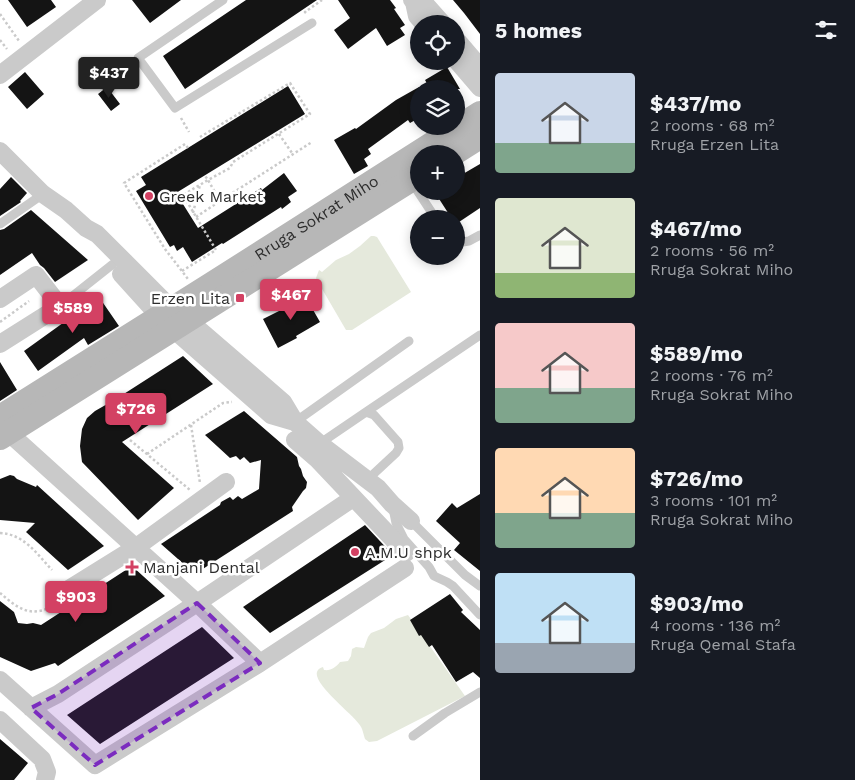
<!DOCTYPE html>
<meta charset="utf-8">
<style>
:root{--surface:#171b24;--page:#242831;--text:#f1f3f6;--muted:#9ea1a6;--accent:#d34163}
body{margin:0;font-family:"Work Sans",sans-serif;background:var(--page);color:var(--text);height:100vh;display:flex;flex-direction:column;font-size:19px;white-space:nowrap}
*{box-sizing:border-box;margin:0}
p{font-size:16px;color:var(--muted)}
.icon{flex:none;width:28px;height:28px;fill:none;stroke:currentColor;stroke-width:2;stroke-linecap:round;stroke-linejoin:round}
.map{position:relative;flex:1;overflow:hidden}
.details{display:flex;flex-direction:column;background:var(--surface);width:375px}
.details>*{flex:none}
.fabs{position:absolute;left:410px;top:15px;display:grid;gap:10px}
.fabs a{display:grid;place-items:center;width:55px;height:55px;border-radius:50%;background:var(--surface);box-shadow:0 2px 12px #0003;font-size:25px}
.price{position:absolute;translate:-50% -42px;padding:0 11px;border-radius:5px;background:var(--accent);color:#fff;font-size:16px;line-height:32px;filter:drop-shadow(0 1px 2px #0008)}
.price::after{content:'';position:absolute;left:50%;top:30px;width:15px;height:11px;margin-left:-8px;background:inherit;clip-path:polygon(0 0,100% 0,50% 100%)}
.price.current{background:#222;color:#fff}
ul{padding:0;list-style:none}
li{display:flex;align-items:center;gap:15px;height:125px;padding:0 15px}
li span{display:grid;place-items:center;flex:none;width:140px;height:100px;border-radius:5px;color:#555}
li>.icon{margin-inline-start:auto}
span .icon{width:60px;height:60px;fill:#fffc;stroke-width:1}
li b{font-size:21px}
h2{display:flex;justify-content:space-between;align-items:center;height:60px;padding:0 15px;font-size:21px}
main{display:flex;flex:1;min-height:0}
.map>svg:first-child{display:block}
.green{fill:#e5e9dc}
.building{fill:#141414}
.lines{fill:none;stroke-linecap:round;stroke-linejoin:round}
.path{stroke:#cacaca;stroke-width:2.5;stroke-dasharray:2.5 2.5;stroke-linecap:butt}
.lane{stroke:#cacaca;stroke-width:9}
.street{stroke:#cacaca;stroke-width:18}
.secondary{stroke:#b7b7b7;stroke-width:24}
.marked{fill:#7b2cbf;fill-opacity:0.2;stroke:#7b2cbf;stroke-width:4;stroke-dasharray:10 6;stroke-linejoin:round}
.poi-dot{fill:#d34163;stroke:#fff;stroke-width:2}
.labels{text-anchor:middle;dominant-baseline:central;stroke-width:5;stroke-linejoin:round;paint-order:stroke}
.poi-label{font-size:16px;fill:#2d2d2d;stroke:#fff;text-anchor:start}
.street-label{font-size:16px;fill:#2d2d2d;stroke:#fff}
</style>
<main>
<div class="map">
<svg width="480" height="780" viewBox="0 0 480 780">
<rect width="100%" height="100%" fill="#fff"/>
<path class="green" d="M371,236h3l3,1 34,55 -59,38h-6l-28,-48 -2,-4 3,-8 3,2 14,-12 13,-6 11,-8z
M408,615l57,81 -88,45 -8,1 -4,-3c-2,-6 -2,-10 -6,-15 -7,-10 -46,-40 -42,-52 1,-3 3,-4 6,-5l1,3c7,1 12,-3 16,-8l8,-1 3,-5 1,-7 4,-2 8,1 4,-11 3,-4 13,-5 12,-9z"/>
<path class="building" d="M8,0h43l5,7 -29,20z
M132,0h49l-31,23z
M246,0h71l-132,89 -22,-33z
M338,0h52l6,8 -2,1 11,16 -5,3 5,7 -18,11 -11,-18 -28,21 -14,-19 16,-12z
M453,0h27v34l-16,-21z
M447,67l13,22h-30l-5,-9z
M25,72l19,22 -17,15 -19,-22z
M288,86l17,28 -129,79 22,35 63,-40 1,2 22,-17 13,18 -9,6 3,5 -9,7 -1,-2 -58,37 -1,-1 -30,19 -9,-15 -6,4 -3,-6 -4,2 -34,-56 10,-6 -5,-8z
M107,87l13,17 -9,7 -13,-17z
M419,87v31l-9,5 -2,-3 -40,29 3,5 -7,5 4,7 -14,8 -20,-34 21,-12 1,1 40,-29z
M480,164v44l-24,16v-5h-4l-18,-28h22v-13z
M11,177l16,16 -7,8 1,1 -21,14v-27z
M31,210l57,50 -33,22 -11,-14 -4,-3 -8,-12 -32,22v-45l4,-1z
M304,294l16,28 -24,14 1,2 -19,10 -15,-29 24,-12 -1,-2z
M99,297l20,29 -31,19 -4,-7 -46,33 -14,-20z
M183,356l30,28 -91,58 52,46 -36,32 -56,-58 -2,-16 2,-17 5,-11 8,-7 21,-12z
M0,362l17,28 -17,11z
M244,411l53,46 2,9 2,3 2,7 4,6 -1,6 -3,3 -11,16 1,4 -98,63 -34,-30 59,-39 1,-3 9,-5 3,3 5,-4 4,3 17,-10 2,-29 -11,3 -6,-6 -4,3 -4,-4 -6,2 -25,-23z
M10,475l4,1 3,3 19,8 1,-2 67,61 -36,24 -42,-38 9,-9 -35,-3v-41z
M480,494v77l-26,-21 6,-7 -24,-22 16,-18 5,5z
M365,525l28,30 -123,78 -27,-26z
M132,566l33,30 -107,70 -3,-3 -24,8 -31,-14v-56l14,11 4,11 9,1 6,-1 8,2z
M450,594l13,16 -2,2 19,18v48l-7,-6 -17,10 -24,-37 -3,2 -8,-12 -2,1 -9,-16z
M202,627l32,31 -134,86 -33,-29z
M0,739l28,24 -14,17h-14z"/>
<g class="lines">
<path class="path" d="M306,13l-1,-1 17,-12
M0,14l19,27
M0,40l7,9
M181,118l8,14
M279,134l13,19
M188,148l-3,-4 -61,39 41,66 23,30
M220,201l92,-59
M193,213l7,-28
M196,217l24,-16 -12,-21 22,-12 3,-6 77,-48 -20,-31 -90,54
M182,271l34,-21 -33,-55 25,-15 -3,-4
M0,322l29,-21
M191,425l9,58
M130,440l60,50
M147,454l76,-51 9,-1
M0,533c24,1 37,21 52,37
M0,593c11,9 23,21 39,18 8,-1 15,-6 21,-10"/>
<path class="lane" d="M223,0l-85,58 37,50 137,-85
M411,181l25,38
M0,224l43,-30
M456,243l13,-2 11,-6
M60,306l53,-42
M366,412l114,-77
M295,425v-3l114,-81
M319,444l47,-32 8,3 24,27 1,6 -3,5 -29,27
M393,508l3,15 8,16 25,28 5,9 13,6 6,4 27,29
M411,521l54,54 15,11
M413,736l32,-23 35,-21"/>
<path class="street" d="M412,0l2,2 3,14 7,8
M414,2l13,4 16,18
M456,39l24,28
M456,60l24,28
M0,75l97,-75
M0,151l43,43 23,16 20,18 11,6 74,74
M121,274l38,42
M0,299l36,-24 24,31 -60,38
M188,320l95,82 12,20 25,22 58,44 14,16 19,17
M173,329l98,86 24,7
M9,433l188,170 63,60
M295,440l23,20 88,93
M69,589l66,-41 91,-66
M0,680l95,85 165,-102 145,-95
M31,708l27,-14 139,-91 156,-105
M0,720l42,39 5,13 -2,8"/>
<g class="secondary">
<path d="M453,154l27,-17"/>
<path id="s1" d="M0,417l210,-132 270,-172"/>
<path d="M0,438l419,-263"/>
</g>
</g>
<path class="marked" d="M197,603l63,60 -165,102 -64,-57 27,-14z"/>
<g class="poi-dot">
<circle cx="149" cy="196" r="5"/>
<rect x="235" y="293" width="10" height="10" rx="2.5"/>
<circle cx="355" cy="552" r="5"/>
<path d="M129.5 559.5h5v5h5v5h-5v5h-5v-5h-5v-5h5z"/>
</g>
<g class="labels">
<g class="poi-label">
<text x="159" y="196">Greek Market</text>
<text x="230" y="298" text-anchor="end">Erzen Lita</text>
<text x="365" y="552">A.M.U shpk</text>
<text x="143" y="567">Manjani Dental</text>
</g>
<g class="street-label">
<text stroke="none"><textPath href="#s1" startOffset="374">Rruga Sokrat Miho</textPath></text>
</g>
</g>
</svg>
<div class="fabs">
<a><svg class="icon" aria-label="locate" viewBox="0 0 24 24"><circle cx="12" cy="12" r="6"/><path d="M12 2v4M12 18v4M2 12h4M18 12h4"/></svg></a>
<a><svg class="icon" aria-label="layers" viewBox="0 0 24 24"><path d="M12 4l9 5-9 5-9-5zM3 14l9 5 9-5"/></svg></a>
<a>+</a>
<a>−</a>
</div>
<b class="price current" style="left:109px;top:99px">$437</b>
<b class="price" style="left:291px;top:321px">$467</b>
<b class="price" style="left:73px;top:334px">$589</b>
<b class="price" style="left:136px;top:435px">$726</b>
<b class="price" style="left:76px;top:623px">$903</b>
</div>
<section class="details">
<h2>5 homes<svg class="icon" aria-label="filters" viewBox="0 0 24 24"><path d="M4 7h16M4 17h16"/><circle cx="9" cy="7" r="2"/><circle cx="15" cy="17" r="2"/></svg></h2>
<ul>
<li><span style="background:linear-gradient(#c9d6e8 70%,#7fa58c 0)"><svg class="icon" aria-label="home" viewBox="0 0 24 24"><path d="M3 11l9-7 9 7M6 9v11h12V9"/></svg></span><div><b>$437/mo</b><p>2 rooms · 68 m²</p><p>Rruga Erzen Lita</p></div></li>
<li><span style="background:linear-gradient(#dfe7d0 75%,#8fb573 0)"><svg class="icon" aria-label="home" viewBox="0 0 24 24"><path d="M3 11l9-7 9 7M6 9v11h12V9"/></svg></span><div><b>$467/mo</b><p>2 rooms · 56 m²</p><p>Rruga Sokrat Miho</p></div></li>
<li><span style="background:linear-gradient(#f6c9c9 65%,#7fa58c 0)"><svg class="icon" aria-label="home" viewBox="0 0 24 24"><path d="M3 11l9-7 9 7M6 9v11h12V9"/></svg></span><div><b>$589/mo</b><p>2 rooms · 76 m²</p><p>Rruga Sokrat Miho</p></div></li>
<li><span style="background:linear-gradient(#ffd9b3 65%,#7fa58c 0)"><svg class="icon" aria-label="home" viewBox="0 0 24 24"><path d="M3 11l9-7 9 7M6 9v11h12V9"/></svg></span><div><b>$726/mo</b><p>3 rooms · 101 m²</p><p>Rruga Sokrat Miho</p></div></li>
<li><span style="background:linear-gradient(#bfe0f5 70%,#9aa5b1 0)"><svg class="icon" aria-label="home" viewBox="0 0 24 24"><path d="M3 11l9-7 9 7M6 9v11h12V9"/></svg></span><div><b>$903/mo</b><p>4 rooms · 136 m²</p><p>Rruga Qemal Stafa</p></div></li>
</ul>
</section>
</main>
